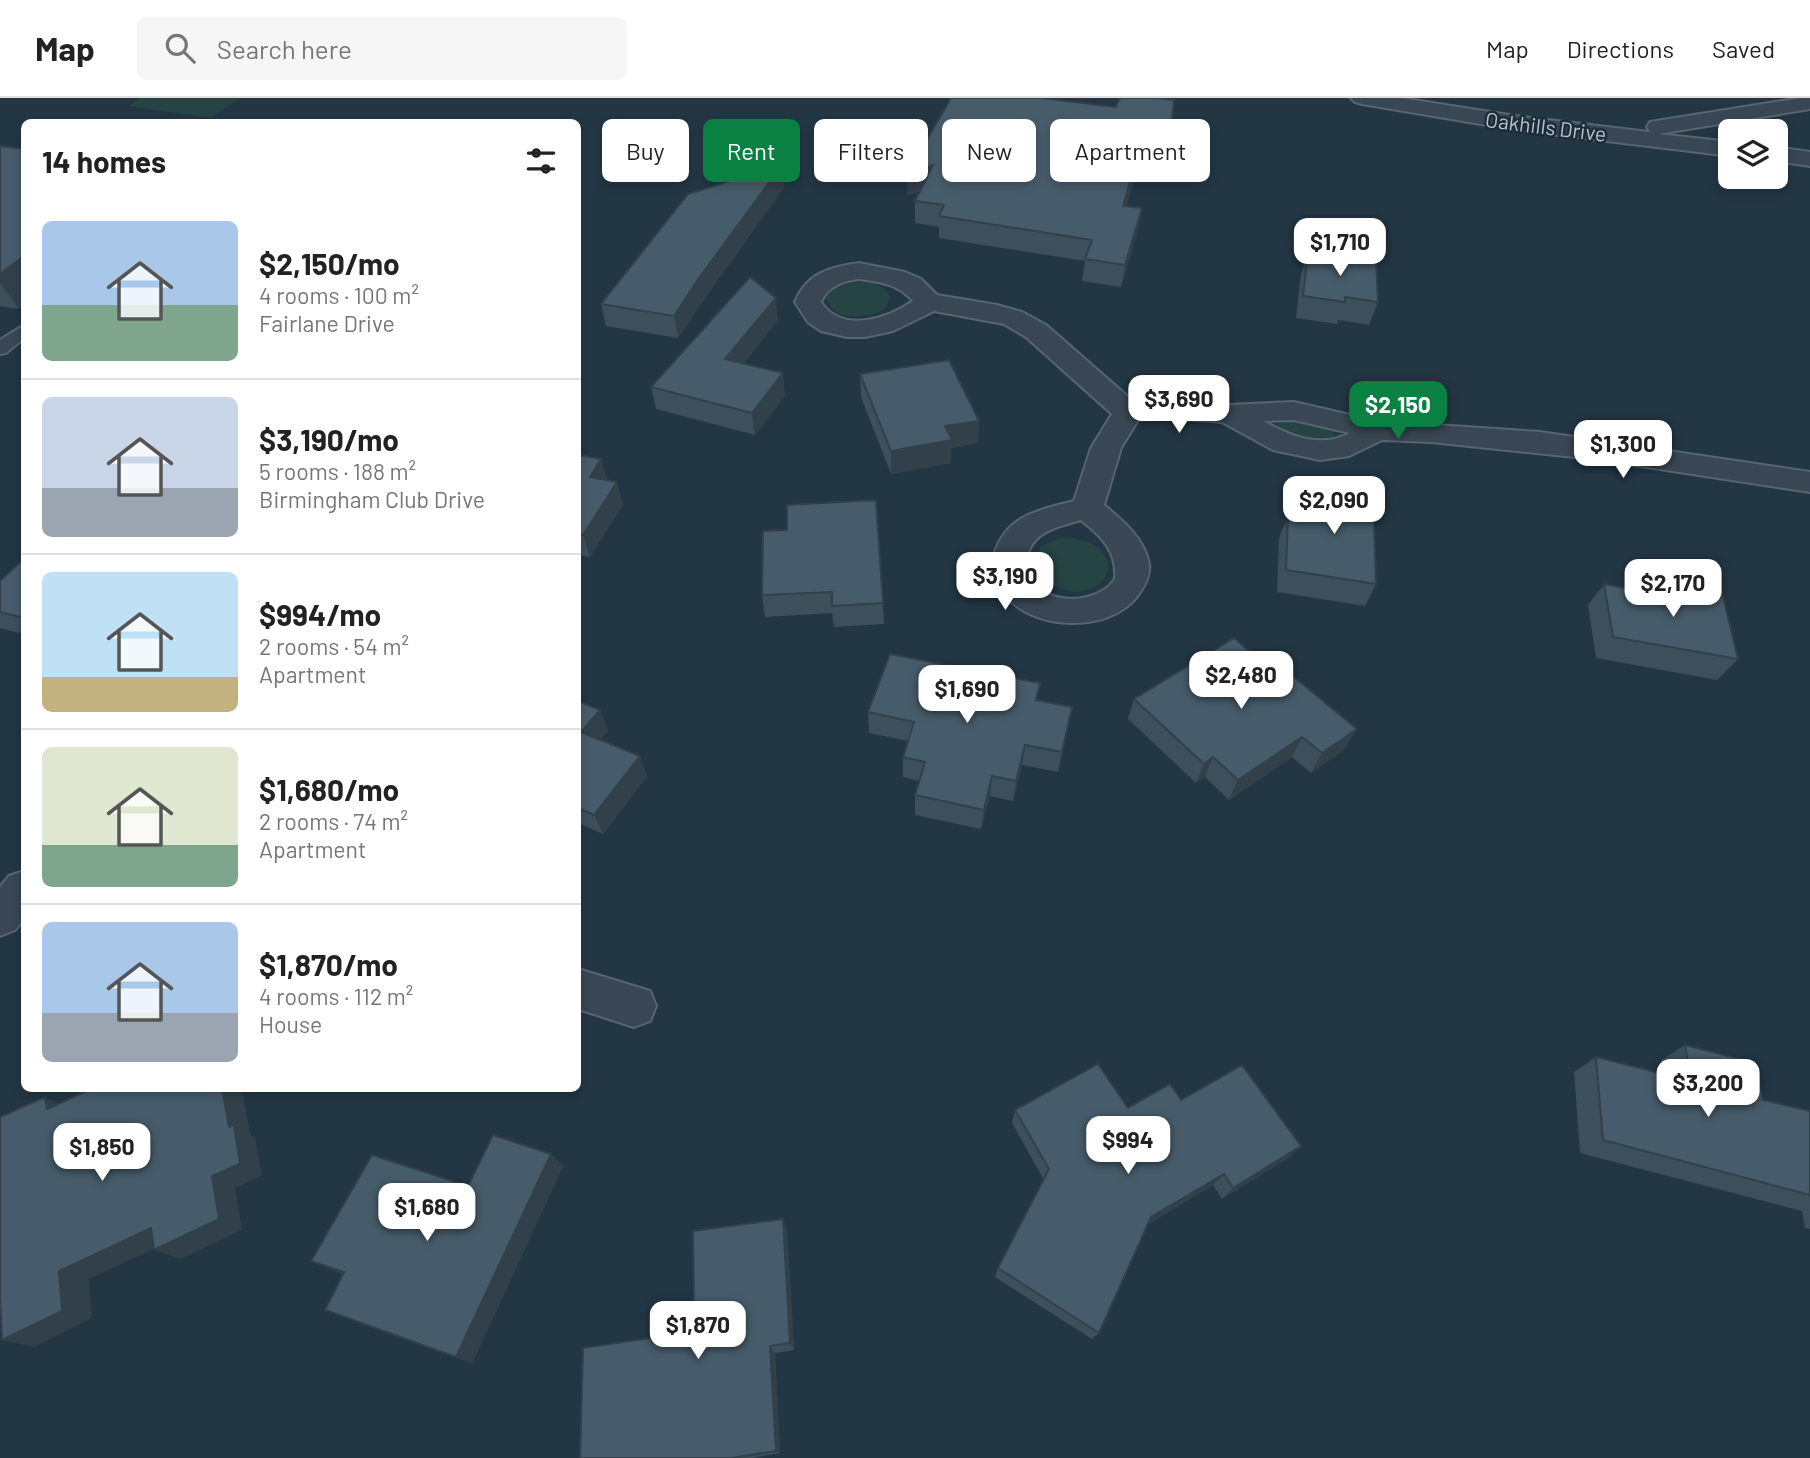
<!DOCTYPE html>
<meta charset="utf-8">
<style>
:root{--surface:#fff;--page:#f6f6f6;--text:#222;--muted:#767676;--line:#e0e0e0;--accent:#0b8043}
body{margin:0;font-family:Barlow,sans-serif;background:var(--page);color:var(--text);height:100vh;display:flex;flex-direction:column;font-size:26px;white-space:nowrap}
*{box-sizing:border-box;margin:0}
p{font-size:23px;color:var(--muted)}
.icon{flex:none;width:38px;height:38px;fill:none;stroke:currentColor;stroke-width:2;stroke-linecap:round;stroke-linejoin:round}
.map{position:relative;flex:1;overflow:hidden}
.side{position:absolute;left:21px;top:21px;width:560px;height:973px;display:flex;flex-direction:column;background:var(--surface);border-radius:10px;box-shadow:0 4px 10px #0003}
.side>*{flex:none}
.guide{position:absolute;left:602px;top:21px;width:665px;height:63px;display:flex;gap:14px}
.controls{position:absolute;left:1718px;top:21px;display:grid;gap:14px}
.controls a{display:grid;place-items:center;width:70px;height:70px;border-radius:10px;background:var(--surface);box-shadow:0 4px 10px #0003;font-size:35px}
.price{position:absolute;translate:-50% -60px;padding:0 16px;border-radius:14px;background:#fff;color:#222;font-size:23px;line-height:46px;filter:drop-shadow(0 2px 4px #0008)}
.price::after{content:'';position:absolute;left:50%;top:42px;width:21px;height:16px;margin-left:-10px;background:inherit;clip-path:polygon(0 0,100% 0,50% 100%)}
.price.active{background:var(--accent);color:#fff}
ul{padding:0;list-style:none}
li{display:flex;align-items:center;gap:21px;height:175px;padding:0 21px}
li+li{border-top:2px solid var(--line)}
li span{display:grid;place-items:center;flex:none;width:196px;height:140px;border-radius:10px;color:#555}
li>.icon{margin-inline-start:auto}
span .icon{width:84px;height:84px;fill:#fffc;stroke-width:1}
li b{font-size:30px}
h2{display:flex;justify-content:space-between;align-items:center;height:84px;padding:0 21px;font-size:30px}
.chip{padding:0 24px;border-radius:10px;background:var(--surface);box-shadow:0 4px 10px #0003;font-size:24px;line-height:63px}
.chip.active{background:var(--accent);color:#fff}
header{display:flex;align-items:center;gap:42px;box-sizing:border-box;height:98px;padding:0 35px;background:var(--surface);border-bottom:2px solid var(--line)}
header strong{font-size:33px}
nav{display:flex;gap:38px;margin-inline-start:auto;font-size:24px}
.search{width:490px;height:63px;background:var(--page);display:flex;align-items:center;gap:18px;box-sizing:border-box;padding:0 24px;border-radius:10px;color:var(--muted);font-size:26px}
.map>svg:first-child{display:block}
.green{fill:#254443}
.lines{fill:none;stroke-linecap:round;stroke-linejoin:round}
.lane-casing{stroke:#566570;stroke-width:4}
.street-casing{stroke:#566570;stroke-width:4}
.lane{fill:#384753;fill-rule:evenodd}
.street{fill:#384753;fill-rule:evenodd}
.wall{fill:#3d4f5b}
.shaded-wall{fill:#32404a}
.building{fill:#475c6a;stroke:#32404a;stroke-width:2}
.labels{text-anchor:middle;dominant-baseline:central;stroke-width:5;stroke-linejoin:round;paint-order:stroke}
.far-street-label{font-size:21px;fill:#b5c2cd;stroke:#1c2c38}
</style>
<header>
<strong>Map</strong>
<div class="search"><svg class="icon" aria-label="search" viewBox="0 0 24 24"><circle cx="10" cy="10" r="6"/><path d="M15 15l6 6"/></svg>Search here</div>
<nav><a>Map</a><a>Directions</a><a>Saved</a></nav>
</header>
<div class="map">
<svg width="1810" height="1360" viewBox="0 0 1810 1360">
<rect width="100%" height="100%" fill="#233644"/>
<path class="green" d="M139,0h101l-29,20 -83,-12z
M863,183c12,2 22,5 27,16l-4,11c-17,11 -53,15 -60,-10l9,-11z
M1288,322l45,9 2,10 -18,4 -38,-10 -2,-9z
M1061,440c22,0 47,6 48,32 -25,56 -121,-12 -48,-32z"/>
<g class="lines">
<defs>
<path id="lane" d="M24,227v13l-18,15 -6,1v-14z"/>
<path id="street" d="M1351,0h50l115,18 141,17 -7,-1 -3,-5 3,-5 151,-24h9v11l-152,25 73,8v14l-215,-26 -154,-26 -7,-2z
M1776,49l34,5v14l-34,-5z
M859,165l46,9 16,7 16,16 60,10 25,7 24,13 88,77 25,-3 70,6 65,-3 82,19 164,11 270,40v20l-216,-33 -163,-17 -49,-2 -33,16 -29,4 -47,-10 -51,-28 -63,-5 -21,3 -17,28 -17,57c18,15 41,34 45,59 1,10 -2,17 -7,25 -21,38 -81,42 -116,23 -16,-8 -28,-24 -37,-39 10,-54 37,-60 85,-72l17,-53 21,-34 -86,-77 -22,-13 -70,-13 -41,20 -28,6h-18l-26,-6 -13,-9 -13,-20c12,-29 35,-35 64,-39zM859,181c22,3 39,5 54,22 -26,18 -71,33 -92,1 7,-16 22,-21 38,-23zM1294,322l56,13c-30,16 -60,3 -87,-12zM1081,422c21,17 36,31 34,59 -12,18 -41,24 -62,17 -12,-4 -22,-15 -30,-25 6,-38 24,-41 58,-51z
M24,773v48l-9,11 -15,6v-49l9,-11z
M578,871l72,22 6,15 -6,15 -16,6 -56,-18z"/>
</defs>
<use href="#lane" class="lane-casing"/>
<use href="#street" class="street-casing"/>
<use href="#lane" class="lane"/>
<use href="#street" class="street"/>
</g>
<path class="wall" d="M951,0l219,39 -4,21 -25,-3 -15,51 16,2 -4,22 -17,57 -39,-6 3,-20 -146,-23v-11l-24,-4v-22l6,-10 -14,4v-21z
M0,48l24,3v156l-5,4 -19,-3z
M782,67l2,22 -81,114 -25,37 -72,-12 -5,-22z
M1308,154l70,50 -9,23 -31,-5 -1,4 -41,-6 5,-44z
M778,222l-35,44 42,32 -30,39 -99,-26 -5,-22z
M860,276l119,47 -1,22 -27,5v15l-60,11 -30,-77z
M578,357l29,25 16,24 -33,53 -12,-2z
M1304,387l72,99 -11,22 -88,-14 2,-54 9,-22 7,1v-10z
M763,433l120,72 1,21 -50,3 -2,-14 -67,4 -3,-22z
M24,461v75l-24,-6v-47z
M1670,485l68,76 -21,21 -121,-22 -8,-53 16,-21 57,10z
M1283,570l62,81 -34,24 -19,-16 -63,43 -24,-23 -9,6 -68,-64 6,-20 145,-22z
M1040,585l-3,17 35,7 -14,65 -36,-7 -9,36 -23,-5 -9,33 -66,-14v-20l4,-14 -16,-4v-20l5,-16 -39,-8 -1,-21z
M578,603l22,9 8,21 -8,9 47,36 -44,58 -25,-11z
M1685,947l78,55 47,11v118l-5,-1 -3,-17 -222,-58 -6,-81 22,-15 67,17 -2,-14z
M1181,1002l120,46 -13,12 -66,41 -9,-14 -65,39 -49,109 -7,6 -97,-62 3,-9 46,-88 -32,-57 3,-13 113,-2z
M551,1056l12,12 -91,197 -147,-53 18,-36 -32,-13 157,-75z
M787,1131l7,121 -19,3 5,100 -28,5h-172l78,-121 36,-28z"/>
<path class="shaded-wall" d="M1144,36l-3,21 -22,72 4,-21z
M782,67l2,22 -81,114 -25,37 -4,-22 25,-38z
M933,67v21l-26,9v-21z
M1142,110l-4,22 -17,57 4,-22z
M24,158v49l-5,4 -19,-26v-9z
M776,200l2,22 -50,62 -3,-23z
M783,275l2,23 -30,39 -3,-22z
M979,323l-1,22 -27,5v15l-60,11v-23l54,-25z
M601,361l7,22 -18,-4z
M617,384l6,22 -33,53 -7,-22z
M600,612l8,21 -18,21 -9,-20z
M1357,631l-12,20 -34,24 11,-20z
M1302,639l-10,20 -63,43 9,-20z
M1025,647l-3,20 -9,36 3,-20z
M640,658l7,20 -44,58 -9,-19z
M1213,659l-8,20 -9,6 8,-19z
M992,678l-2,20 -9,33 3,-19z
M222,990h20l8,46 5,4 7,37 -27,13 7,42 -62,29 -26,-9 58,-74z
M45,999l28,14 -26,-2z
M1301,1048l-13,12 -66,41 11,-11z
M551,1056l12,12 -91,197 -16,-6z
M1224,1076l-11,11 -71,42 9,-10z
M783,1121l4,10 7,121 -4,-7z
M151,1130l26,10 -88,41 3,39 -58,29 -32,-7 57,-69z
M770,1248l5,7 5,100 -4,-2z"/>
<path class="building" d="M951,0h90l75,9 4,-9h36l18,2 -4,37 -26,-3 -21,72 19,2 -17,57 -40,-6 7,-19 -153,-24 5,-11 -29,-4 18,-36 -26,9z
M0,48l24,3v74l-1,1h1v32l-24,18z
M782,67l-83,113 -25,38 -73,-12 87,-110z
M1308,154l68,9 2,41 -33,-5v5l-42,-6z
M750,179l26,21 -51,61 58,14 -31,40 -101,-26z
M949,262l30,61 -34,5 7,14 -61,11 -31,-77z
M578,357l23,4 -11,18 27,5 -34,53 -5,-1z
M1304,387l69,10 3,89 -90,-14 2,-54 15,2z
M876,402l7,103 -51,3v-14l-70,3 1,-64 24,-1v-25z
M24,461v59l-24,-6v-31z
M1670,485l52,9 16,67 -125,-22 -9,-53 68,12z
M1234,540l49,42v-12l74,61 -35,24 -20,-16 -64,43 -25,-23 -9,7 -70,-65z
M890,556l150,29 -4,17 36,7 -10,45 -37,-7 -9,36 -24,-5 -8,34 -69,-15 10,-33 -22,-5 11,-35 -46,-10z
M578,603l22,9 -19,22 59,24 -46,59 -16,-7z
M1685,947l71,18 7,37 47,11v84l-207,-55 -7,-83 95,24z
M1098,966l30,44 42,-24 11,16 61,-35 59,81 -68,42 -9,-14 -73,43 -52,116 -101,-65 51,-99 -34,-59z
M93,990h129l7,39 5,-2 6,39 -28,12 7,43 -65,31 -3,-22 -92,43 3,40 -60,29 -2,-43v-180l45,-20 2,12z
M493,1037l58,19 -95,203 -131,-47 19,-38 -33,-11 61,-106 96,31z
M783,1121l7,124 -20,3 6,105 -45,7h-151l3,-110 75,-11 -1,-23 37,-5 -1,-78z"/>
<g class="labels">
<g class="far-street-label">
<text transform="translate(1546 28) rotate(7)">Oakhills Drive</text>
</g>
</g>
</svg>
<div class="controls">
<a><svg class="icon" aria-label="layers" viewBox="0 0 24 24"><path d="M12 4l9 5-9 5-9-5zM3 14l9 5 9-5"/></svg></a>
</div>
<b class="price" style="left:1340px;top:180px">$1,710</b>
<b class="price" style="left:1179px;top:337px">$3,690</b>
<b class="price active" style="left:1398px;top:343px">$2,150</b>
<b class="price" style="left:1623px;top:382px">$1,300</b>
<b class="price" style="left:1334px;top:438px">$2,090</b>
<b class="price" style="left:1005px;top:514px">$3,190</b>
<b class="price" style="left:1673px;top:521px">$2,170</b>
<b class="price" style="left:1241px;top:613px">$2,480</b>
<b class="price" style="left:967px;top:627px">$1,690</b>
<b class="price" style="left:1708px;top:1021px">$3,200</b>
<b class="price" style="left:1128px;top:1078px">$994</b>
<b class="price" style="left:102px;top:1085px">$1,850</b>
<b class="price" style="left:427px;top:1145px">$1,680</b>
<b class="price" style="left:698px;top:1263px">$1,870</b>
<div class="guide">
<a class="chip">Buy</a>
<a class="chip active">Rent</a>
<a class="chip">Filters</a>
<a class="chip">New</a>
<a class="chip">Apartment</a>
</div>
<section class="side">
<h2>14 homes<svg class="icon" aria-label="filters" viewBox="0 0 24 24"><path d="M4 7h16M4 17h16"/><circle cx="9" cy="7" r="2"/><circle cx="15" cy="17" r="2"/></svg></h2>
<ul>
<li><span style="background:linear-gradient(#a9c7e8 60%,#7fa58c 0)"><svg class="icon" aria-label="home" viewBox="0 0 24 24"><path d="M3 11l9-7 9 7M6 9v11h12V9"/></svg></span><div><b>$2,150/mo</b><p>4 rooms · 100 m²</p><p>Fairlane Drive</p></div></li>
<li><span style="background:linear-gradient(#c9d6e8 65%,#9aa5b1 0)"><svg class="icon" aria-label="home" viewBox="0 0 24 24"><path d="M3 11l9-7 9 7M6 9v11h12V9"/></svg></span><div><b>$3,190/mo</b><p>5 rooms · 188 m²</p><p>Birmingham Club Drive</p></div></li>
<li><span style="background:linear-gradient(#bfe0f5 75%,#c2b280 0)"><svg class="icon" aria-label="home" viewBox="0 0 24 24"><path d="M3 11l9-7 9 7M6 9v11h12V9"/></svg></span><div><b>$994/mo</b><p>2 rooms · 54 m²</p><p>Apartment</p></div></li>
<li><span style="background:linear-gradient(#dfe7d0 70%,#7fa58c 0)"><svg class="icon" aria-label="home" viewBox="0 0 24 24"><path d="M3 11l9-7 9 7M6 9v11h12V9"/></svg></span><div><b>$1,680/mo</b><p>2 rooms · 74 m²</p><p>Apartment</p></div></li>
<li><span style="background:linear-gradient(#a9c7e8 65%,#9aa5b1 0)"><svg class="icon" aria-label="home" viewBox="0 0 24 24"><path d="M3 11l9-7 9 7M6 9v11h12V9"/></svg></span><div><b>$1,870/mo</b><p>4 rooms · 112 m²</p><p>House</p></div></li>
</ul>
</section>
</div>
